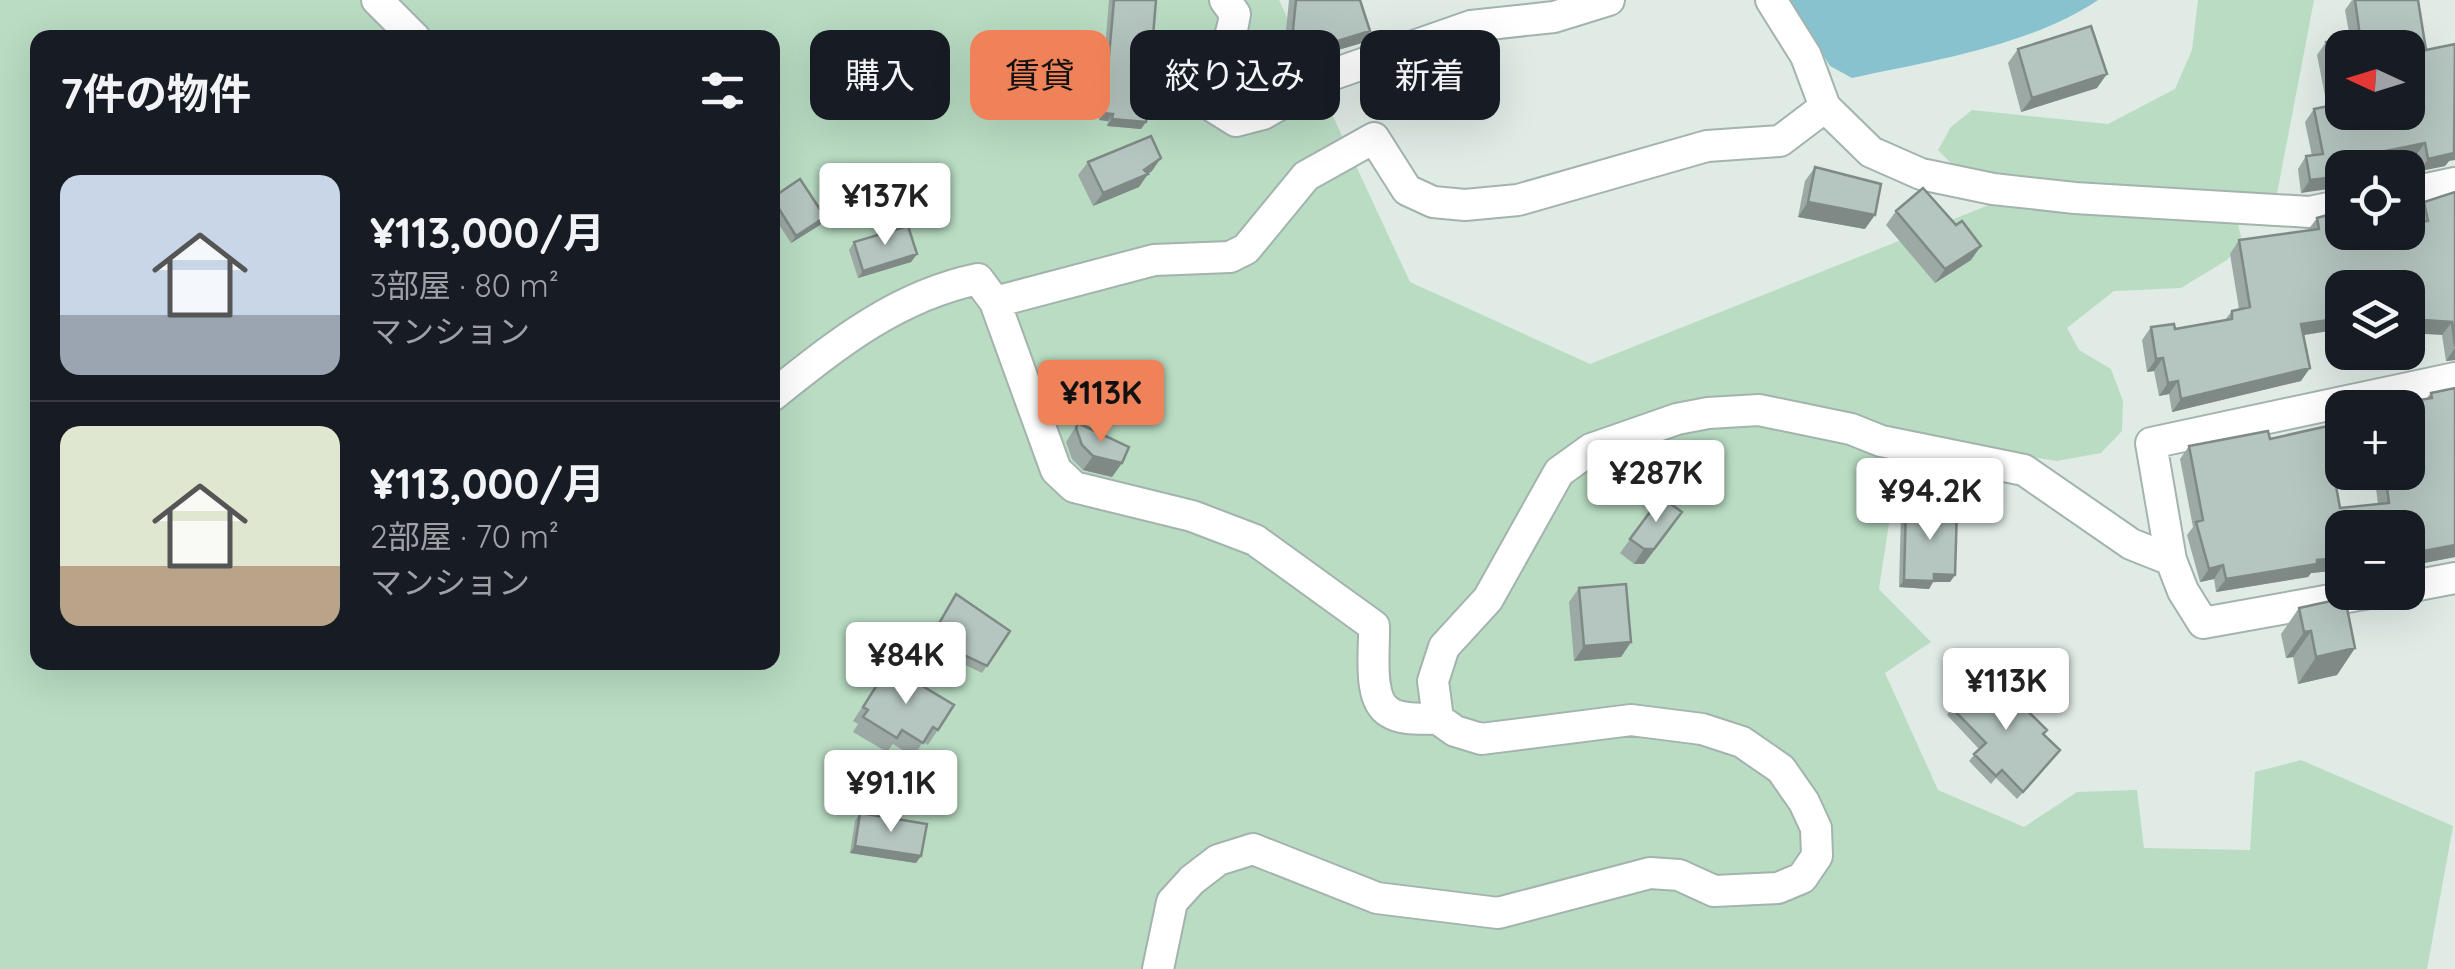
<!DOCTYPE html>
<html lang="ja">
<meta charset="utf-8">
<style>
:root{--surface:#171b24;--page:#242831;--text:#f1f3f6;--muted:#9ea1a6;--line:#363941;--accent:#f08259}
body{margin:0;font-family:Quicksand,"Noto Sans JP",sans-serif;background:var(--page);color:var(--text);height:100vh;display:flex;flex-direction:column;font-size:38px;white-space:nowrap}
*{box-sizing:border-box;margin:0}
p{font-size:32px;color:var(--muted)}
.icon{flex:none;width:55px;height:55px;fill:none;stroke:currentColor;stroke-width:2;stroke-linecap:round;stroke-linejoin:round}
.map{position:relative;flex:1;overflow:hidden}
.details{position:absolute;left:30px;top:30px;width:750px;height:640px;display:flex;flex-direction:column;background:var(--surface);border-radius:20px;box-shadow:0 10px 40px #0002}
.details>*{flex:none}
.hud{position:absolute;left:810px;top:30px;width:950px;height:90px;display:flex;gap:20px}
.needle{width:65px;rotate:274deg}
.fabs{position:absolute;left:2325px;top:30px;display:grid;gap:20px}
.fabs a{display:grid;place-items:center;width:100px;height:100px;border-radius:20px;background:var(--surface);box-shadow:0 10px 40px #0002;font-size:50px}
.price{position:absolute;translate:-50% -85px;padding:0 22px;border-radius:10px;background:#fff;color:#222;font-size:32px;line-height:65px;filter:drop-shadow(0 2px 5px #0008)}
.price::after{content:'';position:absolute;left:50%;top:60px;width:30px;height:22px;margin-left:-15px;background:inherit;clip-path:polygon(0 0,100% 0,50% 100%)}
.price.selected{background:var(--accent);color:#111}
ul{padding:0;list-style:none}
li{display:flex;align-items:center;gap:30px;height:250px;padding:0 30px}
li+li{border-top:2px solid var(--line)}
li span{display:grid;place-items:center;flex:none;width:280px;height:200px;border-radius:20px;color:#555}
li>.icon{margin-inline-start:auto}
span .icon{width:120px;height:120px;fill:#fffc;stroke-width:1}
li b{font-size:42px}
h2{display:flex;justify-content:space-between;align-items:center;height:120px;padding:0 30px;font-size:42px}
.pill{padding:0 35px;border-radius:20px;background:var(--surface);box-shadow:0 10px 40px #0002;font-size:35px;line-height:90px}
.pill.selected{background:var(--accent);color:#111}
.map>svg:first-child{display:block}
.green{fill:#b9dcc3;fill-rule:evenodd}
.water{fill:#88c2cf}
.lines{fill:none;stroke-linecap:round;stroke-linejoin:round}
.street-casing{stroke:#a3b3ad;stroke-width:34}
.street{stroke:#fff;stroke-width:30}
.wall{fill:#9ca9a4}
.shaded-wall{fill:#7f8a86}
.building{fill:#b5c5bf;stroke:#7f8a86;stroke-width:2.5;fill-rule:evenodd}
</style>
<div class="map">
<svg width="2455" height="969" viewBox="0 0 2455 969">
<rect width="100%" height="100%" fill="#e0ebe6"/>
<path class="green" d="M0,0h1279l131,282 180,82 409,-163 237,14 6,26 -15,19 -46,28 -67,3 -47,37 12,22 32,19 12,32 -1,30 -21,22 -44,8 -54,-8 -51,57 -58,-20 -15,99 52,53 -46,31 53,117 86,37 53,-35 60,-2 7,58 106,2 5,-78 46,-12 152,66 -26,143h-2427zM38,38h734v624h-734z
M2198,0h116l-38,199 -261,-19 -62,-15 -15,-15 13,-23 21,-17 136,14 67,-35 17,-39z"/>
<path class="water" d="M1789,0h309c-68,46 -167,61 -246,78l-22,-12z"/>
<g class="lines">
<defs>
<path id="street" d="M377,0l38,38
M1225,0l10,14c-5,36 -21,56 -23,92l24,15 27,-7 68,-39 140,-49 83,-9 55,-17
M1771,0l35,56 19,51 46,45 50,22 72,15 82,9 235,14 32,-7
M2408,193l47,-10
M995,302l159,-42 76,-3 16,-8 60,-73 68,-38 33,52 26,12 32,3 53,-5 189,-54 73,-5 45,-34
M772,396c64,-51 124,-100 206,-117l17,23 61,168 18,17 118,29 63,24 119,86c1,23 -7,73 15,86 13,9 34,6 49,7
M2408,587l47,-9
M2375,592l-172,31 -20,-32 -12,-31 -20,-117 304,-65
M1158,969l14,-67 20,-22 26,-20 35,-11 124,49 121,15 152,-40 29,2 35,16 64,-3 24,-10 15,-22 -1,-28 -12,-26 -23,-33 -39,-27 -40,-13 -71,-9 -150,19 -26,-8 -17,-12 -5,-38 11,-34 44,-48 71,-127 32,-23 86,-30 31,-6 51,-3 92,19 30,12 143,29 107,74 40,16"/>
</defs>
<use href="#street" class="street-casing"/>
<use href="#street" class="street"/>
</g>
<path class="wall" d="M1109,0h47l-10,122 -5,7 -34,-3 1,-5 -9,-1z
M1289,0h71l2,43 -45,13 -6,9 -28,-4z
M2352,0h66l8,50 23,111 -4,5 -25,5 -4,-16 -43,9 -72,29 -3,-24 8,-13h6l-7,-34 9,-13 13,-3 -10,-51 9,-13 24,-4 -5,-28z
M2018,49l79,39 -76,24 -13,-49z
M1088,162l64,9 -4,3 -9,13 -46,19 -15,-31z
M1815,167l50,62 -67,-12 7,-36z
M2455,192v168l-9,1 -4,-26 -34,-47 -105,47 -2,46 -129,31 -3,-18 -10,2 -5,-25 -7,1 -5,-32 9,-13 24,2 50,-9 7,-9 7,-2 -9,-55 9,-14 69,-10 9,-12 25,14h66l8,-9 -2,-8 10,-13z
M772,198l48,27 -29,18 -19,-29z
M1896,211l75,49 -36,23 -49,-58z
M854,242l63,12 -6,8 -53,16 -9,-28z
M2431,393l24,164 -47,9v-38h-66v42l-31,3 -3,4 -92,15 -2,-13 -14,3 -13,-47 6,-8 -13,-68 9,-13 81,-7 60,-14 9,-13h3v49l-10,2 8,45 38,-4 -4,-32h34l18,-73z
M1078,423l44,40 -10,14 -29,-7 -11,-11 -6,-17z
M1661,497l-17,67h-10l-14,-11z
M1906,507l49,68 -5,7h-17l-4,7 -30,-2 2,-73z
M1579,588l52,54 -10,15 -47,4 -5,-59z
M951,602l59,29 -28,42 -57,-27z
M2299,608l56,40 -18,27 -39,9 -5,-27 -7,1 -5,-24z
M889,666l65,39 -26,40 -5,-3 -10,15 -20,-13 -6,8 -34,-20 5,-8 -5,-3z
M1952,708l95,22 -4,4 12,23 -38,42 -21,-21 -5,6 -22,-23 10,-12 -32,-34z
M860,813l61,43 -5,7 -66,-10 5,-32z"/>
<path class="shaded-wall" d="M1370,31l-8,12 -45,13 -6,9 -28,-4 8,-12 33,-4z
M2107,74l-10,14 -76,24 11,-14z
M1104,113l9,1 -5,7 -9,-1z
M1112,119l34,3 -5,7 -34,-3z
M2425,143l-9,12 -54,12 9,-13z
M2455,149v11l-6,1 -4,5 -25,5 8,-12z
M1161,158l-9,13 -6,4 2,-1 -9,13 -46,19 10,-13 41,-23z
M2342,176v11l-41,6 9,-13z
M1808,202l67,13 -10,14 -67,-12z
M825,217l-5,8 -29,18 5,-7z
M1981,246l-10,14 -36,23 10,-14z
M917,254l-6,8 -53,16 5,-7z
M2342,318v11l-50,8 9,-13z
M2408,319l44,3 -10,13 -34,-2z
M2455,348v12l-9,1z
M2163,358l-9,13 -7,1 9,-13z
M2310,368l-9,13 -129,31 9,-13z
M2178,381l-9,13 -10,2 9,-13z
M2342,450v11l-22,5 10,-13z
M1093,456l29,7 -10,14 -29,-7z
M1672,527l-28,37h-10l10,-15z
M2455,545v12l-47,9v-12z
M2342,558v12l-31,3 -3,4 -92,15 10,-13 91,-19z
M2223,565l-9,14 -14,3 9,-13z
M1934,574l21,1 -5,7h-17l-4,7 -30,-2 5,-7z
M2311,631l-18,26 -7,1 18,-26z
M1631,642l-10,15 -47,4 10,-15z
M2355,648l-18,27 -39,9 18,-27z
M855,846l66,10 -5,7 -66,-10z"/>
<path class="building" d="M1114,0h42l-10,122 -34,-3 1,-5 -9,-1z
M1296,0h64l10,31 -46,14 -5,8 -28,-4z
M2355,0h63l8,50 29,-6 -1,109 -26,6 -3,-16 -54,11 3,14h-32v8l-32,4 -4,-24 17,-2 -9,-45 24,-5 -12,-62 34,-6zM2342,48h66v64h-66z
M2091,26l16,48 -75,24 -14,-49z
M1151,136l10,22 -17,12 4,4 -45,19 -15,-31z
M1815,167l66,17 -6,31 -67,-13z
M800,179l25,38 -29,19 -20,-32 -4,9v-15z
M1923,188l33,37 6,-4 19,25 -36,23 -49,-58z
M2455,192v154l-3,-24 -44,-3v-31h-66v30l-41,6 9,44 -129,31 -3,-18 -10,2 -5,-25 -7,1 -5,-32 23,-3 1,5 57,-10v-8l18,-4 -11,-67 80,-11 -2,-11 25,-7v21h66v-8l20,-3 -4,-19z
M908,226l9,28 -54,17 -9,-29z
M2455,388v157l-47,9v-26h-66v30l-25,2v4l-91,15 -3,-14 -14,4 -13,-47 7,-2 -14,-74 79,-15 2,8 71,-16 -2,-11h3v38l-12,3 10,55 49,-5 -4,-31h23v-64h-37l61,-10 -1,-5z
M1078,423l51,24 -7,16 -29,-7 -11,-11 -6,-17z
M1661,497l21,15 -28,37h-10l-14,-10z
M1906,507l51,2 -2,66 -21,-1v7l-30,-1z
M1626,584l5,58 -47,4 -5,-58z
M956,594l54,37 -23,35 -57,-27z
M2345,598l10,50 -39,9 -5,-26 -7,1 -5,-24z
M889,666l65,39 -16,25 -5,-3 -10,16 -21,-13 -5,8 -34,-21 5,-7 -5,-3z
M1988,672l59,58 -4,4 17,16 -37,42 -21,-22 -6,6 -22,-22 12,-11 -34,-35z
M860,813l67,11 -6,32 -66,-10z"/>
</svg>
<div class="fabs">
<a><svg class="needle" viewBox="-14 -14 28 28"><path d="M0-13l5 13h-10z" fill="#e53935"/><path d="M0 13l5-13h-10z" fill="#9ea1a6"/></svg></a>
<a><svg class="icon" aria-label="locate" viewBox="0 0 24 24"><circle cx="12" cy="12" r="6"/><path d="M12 2v4M12 18v4M2 12h4M18 12h4"/></svg></a>
<a><svg class="icon" aria-label="layers" viewBox="0 0 24 24"><path d="M12 4l9 5-9 5-9-5zM3 14l9 5 9-5"/></svg></a>
<a>+</a>
<a>−</a>
</div>
<b class="price" style="left:885px;top:248px">¥137K</b>
<b class="price selected" style="left:1101px;top:445px">¥113K</b>
<b class="price" style="left:1656px;top:525px">¥287K</b>
<b class="price" style="left:1930px;top:543px">¥94.2K</b>
<b class="price" style="left:906px;top:707px">¥84K</b>
<b class="price" style="left:2006px;top:733px">¥113K</b>
<b class="price" style="left:891px;top:835px">¥91.1K</b>
<div class="hud">
<a class="pill">購入</a>
<a class="pill selected">賃貸</a>
<a class="pill">絞り込み</a>
<a class="pill">新着</a>
</div>
<section class="details">
<h2>7件の物件<svg class="icon" aria-label="filters" viewBox="0 0 24 24"><path d="M4 7h16M4 17h16"/><circle cx="9" cy="7" r="2"/><circle cx="15" cy="17" r="2"/></svg></h2>
<ul>
<li><span style="background:linear-gradient(#c9d6e8 70%,#9aa5b1 0)"><svg class="icon" aria-label="home" viewBox="0 0 24 24"><path d="M3 11l9-7 9 7M6 9v11h12V9"/></svg></span><div><b>¥113,000/月</b><p>3部屋 · 80 m²</p><p>マンション</p></div></li>
<li><span style="background:linear-gradient(#dfe7d0 70%,#b9a48a 0)"><svg class="icon" aria-label="home" viewBox="0 0 24 24"><path d="M3 11l9-7 9 7M6 9v11h12V9"/></svg></span><div><b>¥113,000/月</b><p>2部屋 · 70 m²</p><p>マンション</p></div></li>
</ul>
</section>
</div>
